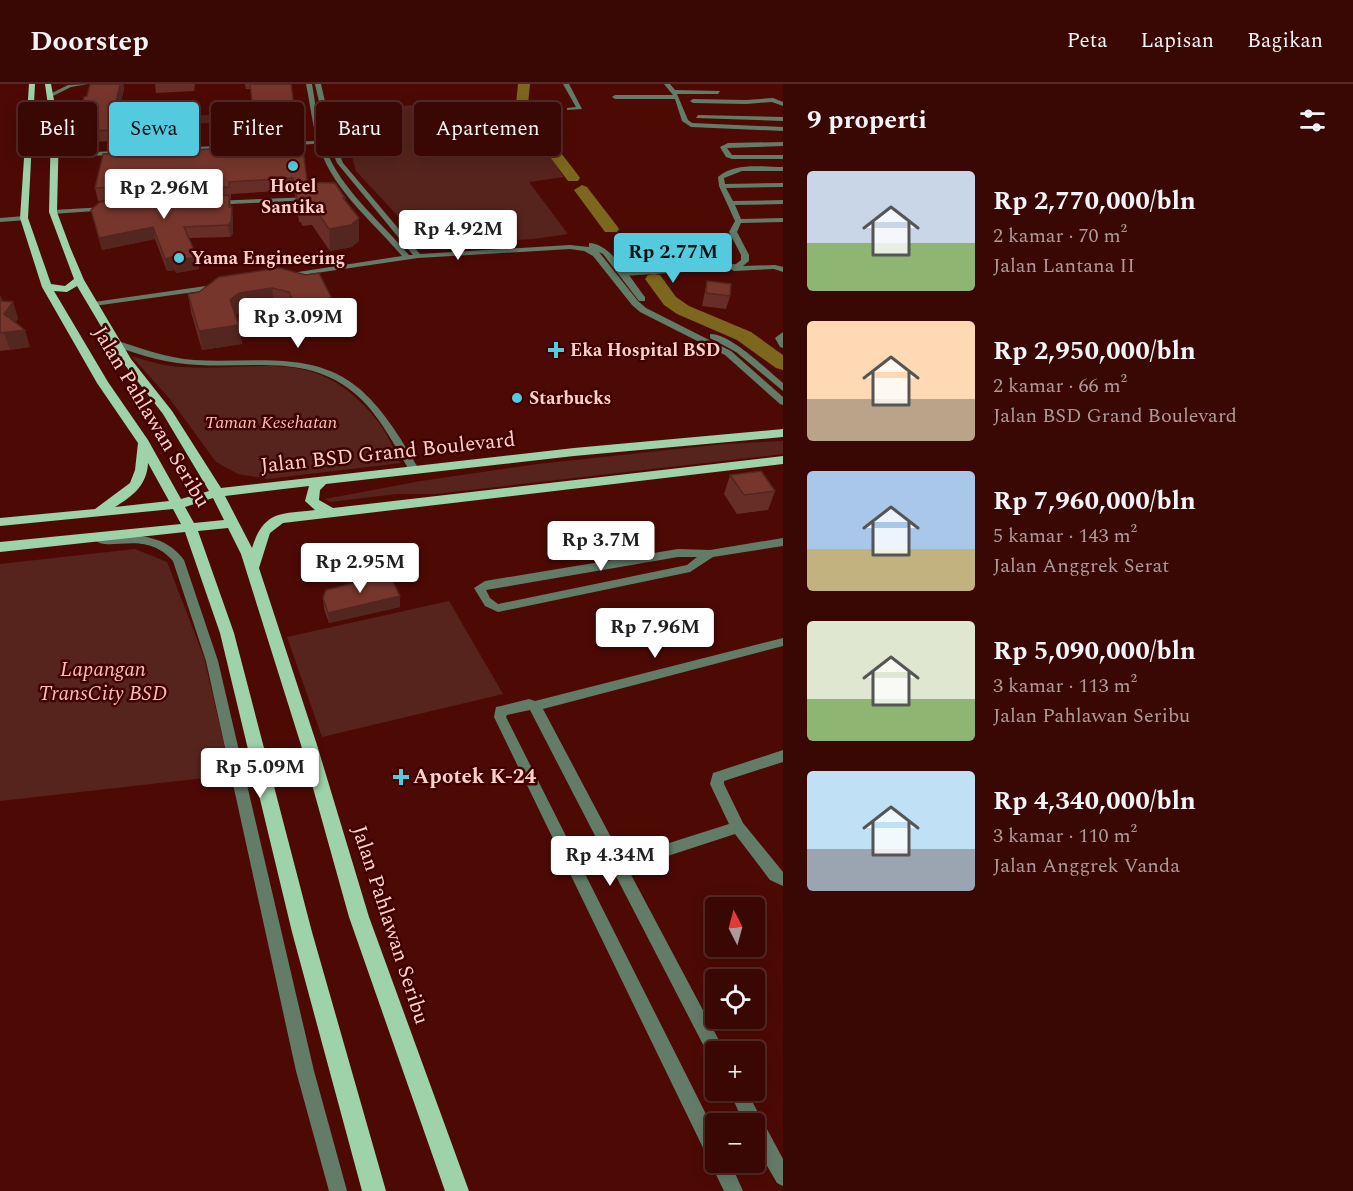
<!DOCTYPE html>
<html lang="id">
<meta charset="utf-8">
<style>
:root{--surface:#3a0804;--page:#451613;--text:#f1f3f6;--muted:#ab9a9a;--line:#542926;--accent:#54cade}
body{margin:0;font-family:Spectral,serif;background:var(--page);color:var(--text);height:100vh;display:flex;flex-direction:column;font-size:22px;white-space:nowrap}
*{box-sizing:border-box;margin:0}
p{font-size:20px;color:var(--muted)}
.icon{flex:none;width:33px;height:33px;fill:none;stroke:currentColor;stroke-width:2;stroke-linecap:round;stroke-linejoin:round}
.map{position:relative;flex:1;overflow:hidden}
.sheet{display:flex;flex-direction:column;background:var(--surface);width:570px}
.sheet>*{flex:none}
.guide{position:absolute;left:18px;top:18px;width:570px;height:54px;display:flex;gap:12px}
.needle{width:39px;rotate:354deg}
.tools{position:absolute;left:705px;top:813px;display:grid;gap:12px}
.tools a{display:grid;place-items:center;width:60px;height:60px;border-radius:6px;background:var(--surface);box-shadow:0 3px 15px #0003,0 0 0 2px var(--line);font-size:30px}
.price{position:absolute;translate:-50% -51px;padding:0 14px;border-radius:6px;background:#fff;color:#222;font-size:20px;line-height:39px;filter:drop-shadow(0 2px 3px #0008)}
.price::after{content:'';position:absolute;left:50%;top:36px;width:18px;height:14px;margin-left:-9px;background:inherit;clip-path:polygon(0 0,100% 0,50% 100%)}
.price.on{background:var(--accent);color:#111}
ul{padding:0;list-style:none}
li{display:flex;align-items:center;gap:18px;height:150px;padding:0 24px}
li span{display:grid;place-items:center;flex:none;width:168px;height:120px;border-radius:6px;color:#555}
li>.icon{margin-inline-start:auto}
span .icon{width:72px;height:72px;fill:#fffc;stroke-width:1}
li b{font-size:26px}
h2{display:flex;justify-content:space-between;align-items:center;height:72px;padding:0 24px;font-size:26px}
.pill{padding:0 21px;border-radius:6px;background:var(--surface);box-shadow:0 3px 15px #0003,0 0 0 2px var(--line);font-size:21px;line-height:54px}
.pill.on{background:var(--accent);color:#111}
header{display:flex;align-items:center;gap:36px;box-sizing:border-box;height:84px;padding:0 30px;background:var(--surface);border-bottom:2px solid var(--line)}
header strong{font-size:28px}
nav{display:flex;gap:33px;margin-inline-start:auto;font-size:21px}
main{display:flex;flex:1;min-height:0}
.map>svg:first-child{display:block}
.green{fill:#56241d}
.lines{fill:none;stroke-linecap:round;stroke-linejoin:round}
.river{fill:#7d661d;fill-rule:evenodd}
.minor{fill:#637c68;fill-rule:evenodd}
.tertiary{fill:#637c68;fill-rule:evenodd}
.primary{fill:#9ed2a8;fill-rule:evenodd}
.wall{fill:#662e26}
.shaded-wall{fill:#53261f}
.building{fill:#77362c;stroke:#53261f;stroke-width:1.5}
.poi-dot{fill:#54cade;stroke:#410000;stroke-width:2}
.labels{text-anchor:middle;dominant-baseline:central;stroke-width:5;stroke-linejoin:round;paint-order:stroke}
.far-poi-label{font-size:18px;font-weight:bold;fill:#fdd2cb;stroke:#410000;text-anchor:start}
.far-park-label{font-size:18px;font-style:italic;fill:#fbbdb1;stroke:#410000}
.street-label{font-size:21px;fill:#fdd2cb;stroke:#410000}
.park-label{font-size:21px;font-style:italic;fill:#fbbdb1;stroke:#410000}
.poi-label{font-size:21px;font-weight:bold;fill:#fdd2cb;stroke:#410000;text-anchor:start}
</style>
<header>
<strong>Doorstep</strong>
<nav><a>Peta</a><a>Lapisan</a><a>Bagikan</a></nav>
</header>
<main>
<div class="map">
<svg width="783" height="1107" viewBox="0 0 783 1107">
<rect width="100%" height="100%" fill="#4d0a05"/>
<path class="green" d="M477,18l21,1 18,23 18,6 30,45 -35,5 39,52 -34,5 -110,5 -68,-73 -15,-55 2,-7z
M231,30l1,8 -153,7 -1,-8z
M131,272c17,5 33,10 50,11 83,5 137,-23 198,56 9,12 15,27 22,40l-134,16 -29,-5 -22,-12 -46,-63z
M783,357v13l-348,40h-39l-66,8 -5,-3 96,-18 117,-17 186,-20z
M135,465l32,13 37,95 27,118 -231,26v-237z
M449,517l54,93 -181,43 -35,-100z"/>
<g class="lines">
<path class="river" d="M518,0h12l-2,20 3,10 47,61 2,3 -2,3h-10l-50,-67 -2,-10z
M582,101l5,2 30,39 2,3 -2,3h-12l-31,-42z
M628,161c10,2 18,15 24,23l-3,4h-12l-17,-22z
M654,190l6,1 16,22 13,9 62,26 32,23v15l-7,-2 -39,-28 -60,-26 -13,-9 -19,-26 3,-4z"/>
<path class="minor" d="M563,0h6l13,25 -15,1v-2l9,-1z
M664,0h6l5,6 45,1 -2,3h-41l11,26 4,3 91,4v4l-92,-4 -9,-6 -7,-22h-60l-3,-2 3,-2h58z
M773,14l10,4v4l-11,-4 -26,2 -53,-1 -3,-2 3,-2 53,1z
M698,31l85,2v4l-87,-3z
M333,56l-2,3 -276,15 -3,-2 3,-2z
M783,58v4l-56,2 5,7h51v4h-51l-6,-2 -6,-10 8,-4z
M783,83v4h-41l-18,7 1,6 58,-1v4l-57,1 7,13 50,-1v4l-48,1 6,14 42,-1v4l-42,1 -4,9 12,23v6l-6,5 32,-1 8,2v5l-9,-3 -40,2 -4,-2 -107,7 -4,-2 4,-2 113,-8 5,-4v-5l-12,-23 6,-11 -16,-35 -1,-9c17,-15 44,-10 65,-10z
M312,113l1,1 -3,2 -97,5 -3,-2 3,-2z
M106,123l2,1v2l-55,4 -4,-2 4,-2z
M783,248v16l-3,-1 -5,-9z
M118,257c25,8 49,17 76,19 57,4 119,-12 167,30 25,22 42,53 59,81l-5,3 -4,-1c-17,-28 -32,-60 -58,-81 -45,-37 -100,-24 -154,-27 -29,-1 -57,-9 -84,-19v-4z
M783,454v8l-70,11 -23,15 -192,40 -13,-6 -11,-18 11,-7 193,-32 32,1zM678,473h19l-10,8 -189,39 -8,-6 -4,-8z
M783,554v8l-240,63 79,149 107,-34 -19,-40 3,-11 70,-23v12l-59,19v3l19,39 40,49v14l-13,-6 -35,-46 -107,35 94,177 2,6h-8v8l-6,-2 -180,-348 -23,5 -1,2 210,417v28h14l13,29h-19l-230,-474 2,-10 5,-1 28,-7 6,2z
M729,1006h17l37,69v27l-6,-3 -23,-40v-19h-10z"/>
<path class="tertiary" d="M88,0l-17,3 -20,10 -5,-1 22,-11z
M306,0h6c4,24 7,50 17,73 18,38 53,66 80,98h4l-76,-92 -9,-22 -13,-57h6l13,57 9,22 77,91 150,-9 19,2 10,5 39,49 8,7 85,43 52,46v8l-3,-1 -55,-49 -85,-43 -8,-7 -39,-49 -9,-5 -14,-2 -152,9 -136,20v-4h3l117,-18c-27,-32 -62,-60 -79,-99 -10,-23 -12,-49 -17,-73z
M24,132h3v4l-27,2v-4z
M589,159c22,0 43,38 56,54v4h-6l-36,-47 -14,-7z
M220,200l4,2 -1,2 -129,18 -4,-2 4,-2z
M710,250c20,-1 57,36 73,49v8l-47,-39 -26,-14z
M121,451c25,0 48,4 63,25l34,101 96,410 33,120h-18l-33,-120 -90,-410 -33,-100c-28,-32 -65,-8 -78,-21l5,-4z"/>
<path class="primary" d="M29,0h6l-7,134 23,66 14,2 9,-7 -25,-67 2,-85 -6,-43h6l8,43 -2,85 13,35 14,33 47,79 41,52 49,77 353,-40 209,-19v8l-209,19 -248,28 -6,6 -1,10 14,8 450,-52v8l-500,59 -13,10 -11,35 58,177 52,172 100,274h-24l-96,-274 -48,-172 -60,-191 -13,-26 -30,3 36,102 78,299 74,259h-24l-70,-259 -72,-299 -35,-101 -185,20v-10l181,-18 -8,-15 -173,17v-8l95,-9 35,-26 5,-13 3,-27 -41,-60 -55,-96 -22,-69zM77,202l44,74 42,54 46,77 -28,8 -33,-59 -40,-58 -54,-91 13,1zM148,379l21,38 -54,6c18,-11 32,-22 33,-44zM309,402l-4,15 10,9c-34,4 -51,0 -63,38l-27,-52zM213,414l11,22 -30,3 -9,-16z"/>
</g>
<path class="wall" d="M90,0h33l1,5 -12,52 -20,1 -3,-11 3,-13h-8l-3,-10 6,-12z
M155,0h40l-1,7 -38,2z
M245,0h46l4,30 1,21 11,47 38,16 1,4 13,39 -7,6 -22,4 -18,-26 -10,1 -1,-4h-2l-5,-32 -63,4v5h-1l3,20v15l-3,3 -41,1 8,19 2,12 -23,4 -1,-3 -8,1 -12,-32 -53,11 -11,-40 20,-9 -1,-1 -12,1 -3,-13 184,-42 -1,-10 -23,1 -4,-48h-5z
M231,30l1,23h-13l-2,-11z
M279,184l59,59 -37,6 -10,-23 -17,-4 -33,5 -5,4 3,10 3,19 -40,6 -11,-38 -3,-18 11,-2z
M707,197l23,15 -4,13 -24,-3z
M0,212l2,5 11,1 5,17 -3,4 15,24 -30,4z
M730,391l45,16 -7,19 -31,4 -13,-20z
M400,512v11l-71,16 -5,-14 -1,-11z"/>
<path class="shaded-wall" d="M120,0h3l1,5 -12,52 -2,-11z
M232,123l1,12v15l-3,3 -2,-12z
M359,134v23l-7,6 -22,4 -1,-22z
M153,143l2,12 -53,11 -3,-12z
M172,173l3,13 -8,1 -2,-12z
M197,173l2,12 -23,4 -2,-12z
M272,204l2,18 -33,5 -8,7 -3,-18 9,-7z
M13,218l5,17 -9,12 -5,-17z
M337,225l1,18 -37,6 -2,-18z
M239,241l3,19 -40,6 -3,-19z
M25,246l5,17 -20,3 -6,-17z
M400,512v11l-71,16 -1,-10z"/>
<path class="building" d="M90,0h30l-10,46 -21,1 6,-24 -14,1 3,-11 3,-1z
M250,0h41l4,30 -19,1v-4l-23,1z
M217,30h14v12h-14z
M297,51l1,5h4l5,42h-13v1l-1,-5 -64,4v5l-120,6 5,-6 -19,1 8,-34 176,-8 -1,-10z
M294,98l41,1 10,15h-2l16,20 -8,7 -22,4 -18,-26 -11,1v-4h-3z
M229,111v12h3l-1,15 -3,3 -44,2 13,30 -23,4 -2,-4 -7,2 -12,-32 -54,11 -8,-28 9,-8z
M279,184l27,7 13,-2 18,36 -38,6 -10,-23 -17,-4 -33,5 -9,7 9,25 -40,6 -11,-37 11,-2 20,-15z
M707,197l24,3 -1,12 -24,-3z
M0,212l2,5 11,1 -9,12 21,16 -25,3z
M761,387l14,20 -31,4 -14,-20z
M389,490l11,22 -72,17 -5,-15 3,-8z"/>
<g class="poi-dot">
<circle cx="293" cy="82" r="6"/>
<circle cx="179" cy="174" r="6"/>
<path d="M553 257h6v6h6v6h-6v6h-6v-6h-6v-6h6z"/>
<circle cx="517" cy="314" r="6"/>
<path d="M398 684h6v6h6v6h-6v6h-6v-6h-6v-6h6z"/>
</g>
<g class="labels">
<g class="far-poi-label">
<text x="293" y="102" text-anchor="middle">Hotel<tspan x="293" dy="21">Santika</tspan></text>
<text x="191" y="174">Yama Engineering</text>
<text x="570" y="266">Eka Hospital BSD</text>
<text x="529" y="314">Starbucks</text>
</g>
<g class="far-park-label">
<text x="271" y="338">Taman Kesehatan</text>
</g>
<g class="street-label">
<text transform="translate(151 333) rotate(59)">Jalan Pahlawan Seribu</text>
<text transform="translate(388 369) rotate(-6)">Jalan BSD Grand Boulevard</text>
<text transform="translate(390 841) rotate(72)">Jalan Pahlawan Seribu</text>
</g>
<g class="park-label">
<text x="103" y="586">Lapangan<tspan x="103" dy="24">TransCity BSD</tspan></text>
</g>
<g class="poi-label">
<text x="413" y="693">Apotek K-24</text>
</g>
</g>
</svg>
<div class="tools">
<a><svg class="needle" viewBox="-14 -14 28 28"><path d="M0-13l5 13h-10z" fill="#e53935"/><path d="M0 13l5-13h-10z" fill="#ab9a9a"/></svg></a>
<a><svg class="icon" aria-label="locate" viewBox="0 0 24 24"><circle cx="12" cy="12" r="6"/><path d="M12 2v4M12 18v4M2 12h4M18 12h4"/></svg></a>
<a>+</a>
<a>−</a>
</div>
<b class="price" style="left:164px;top:136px">Rp 2.96M</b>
<b class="price" style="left:458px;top:177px">Rp 4.92M</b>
<b class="price on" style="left:673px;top:200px">Rp 2.77M</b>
<b class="price" style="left:298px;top:265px">Rp 3.09M</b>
<b class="price" style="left:601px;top:488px">Rp 3.7M</b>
<b class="price" style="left:360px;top:510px">Rp 2.95M</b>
<b class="price" style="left:655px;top:575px">Rp 7.96M</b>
<b class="price" style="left:260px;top:715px">Rp 5.09M</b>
<b class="price" style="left:610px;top:803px">Rp 4.34M</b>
<div class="guide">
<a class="pill">Beli</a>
<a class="pill on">Sewa</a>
<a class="pill">Filter</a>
<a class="pill">Baru</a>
<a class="pill">Apartemen</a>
</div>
</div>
<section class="sheet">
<h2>9 properti<svg class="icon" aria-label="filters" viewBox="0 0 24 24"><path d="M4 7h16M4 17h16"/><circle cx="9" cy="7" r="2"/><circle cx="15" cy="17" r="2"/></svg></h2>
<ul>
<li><span style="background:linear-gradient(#c9d6e8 60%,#8fb573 0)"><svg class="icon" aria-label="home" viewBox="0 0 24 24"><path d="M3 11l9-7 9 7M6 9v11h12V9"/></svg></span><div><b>Rp 2,770,000/bln</b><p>2 kamar · 70 m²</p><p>Jalan Lantana II</p></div></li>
<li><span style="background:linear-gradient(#ffd9b3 65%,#b9a48a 0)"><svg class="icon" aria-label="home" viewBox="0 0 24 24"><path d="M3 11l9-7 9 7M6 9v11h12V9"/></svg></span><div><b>Rp 2,950,000/bln</b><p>2 kamar · 66 m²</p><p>Jalan BSD Grand Boulevard</p></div></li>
<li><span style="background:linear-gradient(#a9c7e8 65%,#c2b280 0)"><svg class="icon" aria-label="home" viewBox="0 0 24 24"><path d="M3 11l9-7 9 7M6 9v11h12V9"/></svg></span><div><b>Rp 7,960,000/bln</b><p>5 kamar · 143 m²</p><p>Jalan Anggrek Serat</p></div></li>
<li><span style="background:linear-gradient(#dfe7d0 65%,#8fb573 0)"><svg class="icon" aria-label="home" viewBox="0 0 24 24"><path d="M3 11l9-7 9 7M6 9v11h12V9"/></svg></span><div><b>Rp 5,090,000/bln</b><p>3 kamar · 113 m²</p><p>Jalan Pahlawan Seribu</p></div></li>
<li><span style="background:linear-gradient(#bfe0f5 65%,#9aa5b1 0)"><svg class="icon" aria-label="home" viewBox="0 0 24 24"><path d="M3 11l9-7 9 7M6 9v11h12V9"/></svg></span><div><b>Rp 4,340,000/bln</b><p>3 kamar · 110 m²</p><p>Jalan Anggrek Vanda</p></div></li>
</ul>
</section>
</main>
